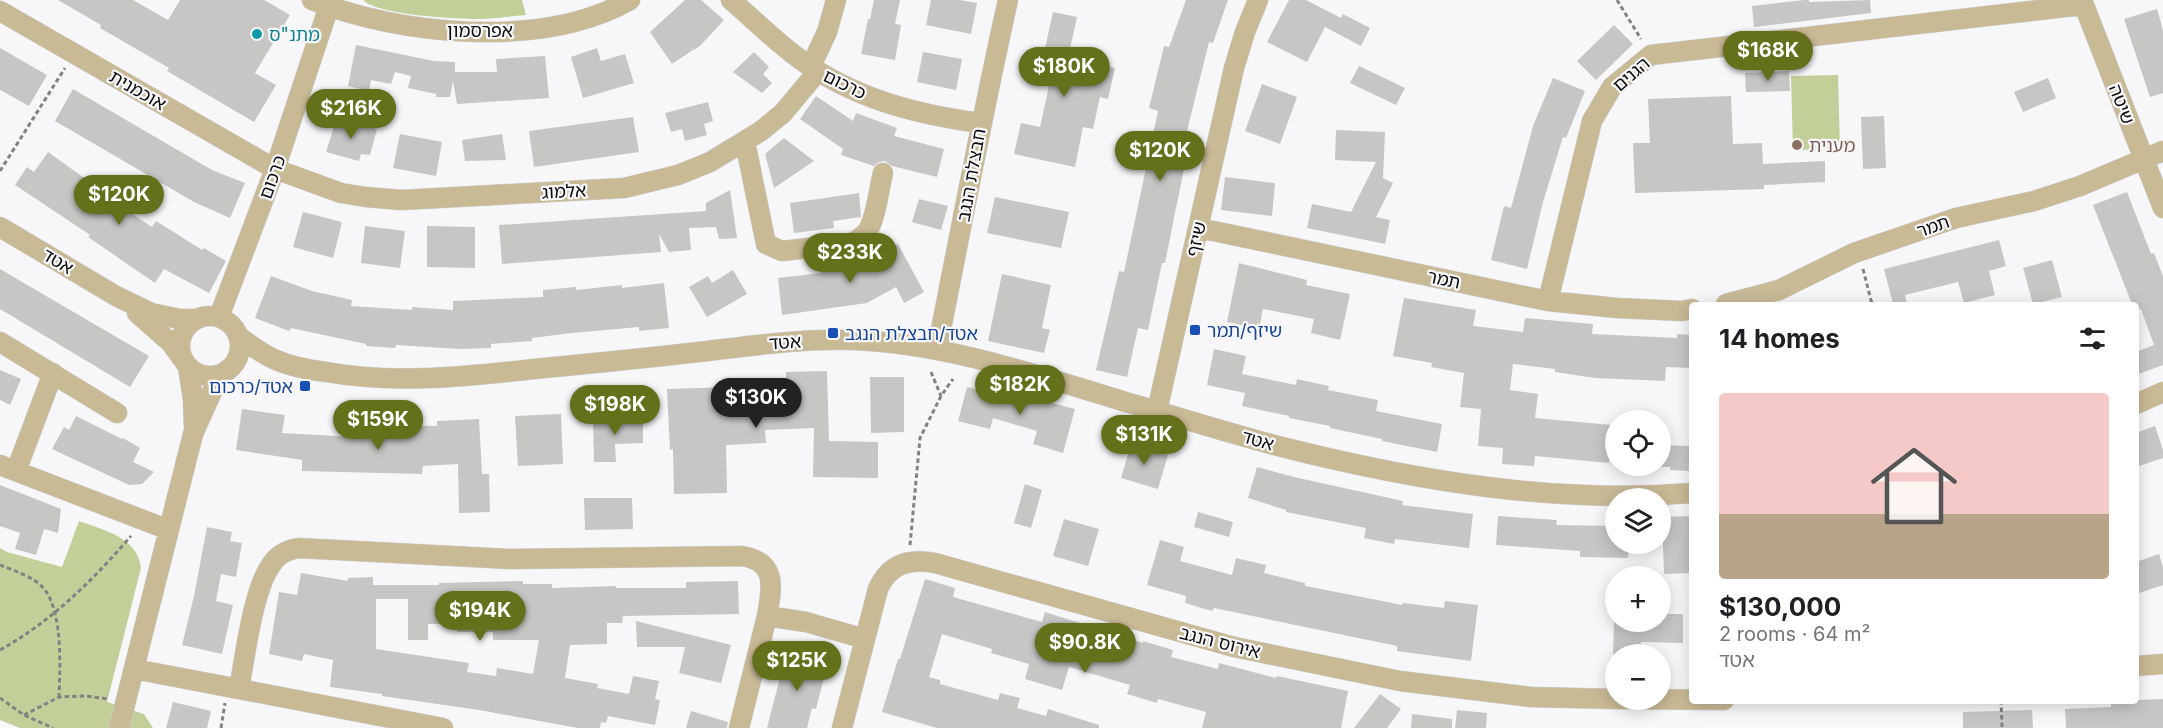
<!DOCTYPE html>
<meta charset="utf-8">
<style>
:root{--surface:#fff;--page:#f6f6f6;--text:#202124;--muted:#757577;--line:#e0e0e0;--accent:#64701a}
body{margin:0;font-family:Inter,"Noto Sans Hebrew",sans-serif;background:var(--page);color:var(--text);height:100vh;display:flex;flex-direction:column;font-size:22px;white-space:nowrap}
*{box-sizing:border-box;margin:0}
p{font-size:20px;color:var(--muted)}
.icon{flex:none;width:33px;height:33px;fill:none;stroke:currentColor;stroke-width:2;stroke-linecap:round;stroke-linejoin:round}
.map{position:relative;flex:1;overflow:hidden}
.drawer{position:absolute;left:1689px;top:302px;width:450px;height:402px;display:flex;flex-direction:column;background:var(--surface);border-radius:6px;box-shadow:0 3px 15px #0003}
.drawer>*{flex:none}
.fabs{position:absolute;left:1605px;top:410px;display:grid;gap:12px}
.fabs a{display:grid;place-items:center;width:66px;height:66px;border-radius:50%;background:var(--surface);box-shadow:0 3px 15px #0003;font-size:30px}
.price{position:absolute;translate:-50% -51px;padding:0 14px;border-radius:21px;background:var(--accent);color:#fff;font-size:20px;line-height:39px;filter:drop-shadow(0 2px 3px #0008)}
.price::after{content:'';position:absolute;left:50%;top:36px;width:18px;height:14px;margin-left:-9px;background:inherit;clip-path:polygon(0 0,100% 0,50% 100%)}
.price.active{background:#222;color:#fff}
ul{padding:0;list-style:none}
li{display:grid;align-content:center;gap:12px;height:318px;padding:0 30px}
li+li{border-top:2px solid var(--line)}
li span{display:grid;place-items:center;height:186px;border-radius:6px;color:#555}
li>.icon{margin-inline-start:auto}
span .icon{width:108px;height:108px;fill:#fffc;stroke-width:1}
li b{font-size:26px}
h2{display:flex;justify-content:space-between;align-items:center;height:72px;padding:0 30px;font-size:26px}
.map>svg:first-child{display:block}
.green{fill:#c3cf99}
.building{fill:#c8c6c4;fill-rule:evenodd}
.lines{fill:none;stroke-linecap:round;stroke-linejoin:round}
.minor-casing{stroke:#d1d1d4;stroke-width:21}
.path{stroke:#828284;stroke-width:3;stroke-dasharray:4.5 3;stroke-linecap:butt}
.minor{stroke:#c9ba96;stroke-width:20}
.culture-dot{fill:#0f9aa8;stroke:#f7f7fa;stroke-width:2}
.education-dot{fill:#8d6e63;stroke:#f7f7fa;stroke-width:2}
.transit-dot{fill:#1a4fb4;stroke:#f7f7fa;stroke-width:2}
.labels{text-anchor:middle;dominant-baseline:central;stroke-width:4.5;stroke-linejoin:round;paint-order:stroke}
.street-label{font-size:18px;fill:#0c0c0d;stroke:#f7f7fa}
.culture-label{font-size:18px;fill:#0d838f;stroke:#f7f7fa;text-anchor:start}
.education-label{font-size:18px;fill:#785e54;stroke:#f7f7fa;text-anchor:start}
.transit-label{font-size:18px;fill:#164399;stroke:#f7f7fa;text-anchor:start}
</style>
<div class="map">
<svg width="2163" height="728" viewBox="0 0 2163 728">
<rect width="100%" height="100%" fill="#f7f7fa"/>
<path class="green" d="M363,0h159l4,15c-16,1 -32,4 -47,4 -23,0 -102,-4 -116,-19z
M1838,75l2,74 -47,1 -2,-74z
M79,521c24,9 59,16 62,47l-34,134 37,12 9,14h-133l-20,-8v-172l7,4 55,15z"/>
<path class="building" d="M58,0h75l35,20 12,-20h84l26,15 -35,58 21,12 -22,37 -87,-51 2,-3 -69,-40 1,-3z
M685,0h16l23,20 -24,26 -6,4 -2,-2 1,2 -21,14 -22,-32z
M874,0h26l-5,24 6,1 -6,35 -34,-6 7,-35h2z
M931,0h29l17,3 -6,31 -45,-9z
M1186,0h42l-15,43 -4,-1 -24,97 5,1 -15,73 -10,50h-3l-14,67 -10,-2 -11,49 -31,-7 23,-99 5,1 34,-161 -9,-3 15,-62 5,1z
M1289,0h17l35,18 2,-4 27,14 -9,18 -36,-19 -18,35 -40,-20z
M1804,0h5v2l61,-2 1,13 -117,14 -2,-21z
M2157,9l6,21v63l-13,4 -26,-78z
M1053,12l24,5 -9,41 47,10 -7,31 -8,-2 -7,32 -10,-2 -8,40 -61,-13 7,-31 19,4 9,-41 -17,-3 7,-31 5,1z
M1614,25l19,19 -37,36 -19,-19z
M356,45l78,16 21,1v10h42l-1,-13 49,-3 4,42 -92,6 -4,-23 -3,16h-14v-3l-28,-6 3,-12 -16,-4 -4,12 -20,-4 -2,11 -21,-5z
M0,48l47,27 -18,31 -29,-16z
M597,48l4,13 24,-7 9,29 -51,15 -12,-41z
M754,52l15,15 -6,7 9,9 -10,10 -29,-21z
M923,52l39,7 -6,31 -39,-8z
M1359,66l46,22 -9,17 -46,-22z
M1789,71l1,20 -44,1 -1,-19z
M1553,78l32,13 -19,47 -3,-1 -20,65 -16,67 -36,-9 13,-54 7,2 22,-82z
M2048,78l8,20 -33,14 -9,-20z
M1262,84l35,13 -17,47 -35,-13z
M73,89l139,81 33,13 -15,35 -36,-16 -139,-81z
M816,96l37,25 3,-8 41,15 -3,8 50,13 -7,28 -45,-11 -7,-5 -6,1 -5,4 -33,-11 2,-6 -43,-30z
M1731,96l2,48 29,-1 1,21 62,-3v21l-61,3v4l-129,4 -2,-50h17l-2,-44z
M708,102l5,19 -9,3 3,11 -22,6 -3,-12 -11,3 -6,-19z
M1884,116l2,52 -23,1 -2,-52z
M337,117l40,12 -7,26 -9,-1 -2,7 -33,-9z
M633,117l6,35 -105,15 -5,-36z
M1336,130l49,2 -2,46 10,5 -17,34 14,3 -5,24 -78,-16 5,-24 39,8 25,-50 -41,-2z
M400,134l42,8 -6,34 -43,-8z
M502,134l4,26 -41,1 -3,-21z
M784,138l30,23 -40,27 -9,-34z
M48,152l56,40 -2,2 50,33 4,-6 46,29 2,-2 22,13 -17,32 -45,-24 -9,14 -67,-46 2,-2 -75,-50 12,-18 7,5z
M1225,177l50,6 -3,33 -51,-6z
M730,190l7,48 -18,1 -3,-12 -27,1 2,22 -22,2 -10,-18 2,18 -159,12 -3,-39 207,-14v-8z
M2127,192l24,62 3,-1 9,23v89l-27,10v-23l18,-7 -13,-36 -5,2v-7h-4l-39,-99z
M859,193l2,24 -28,4 1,7 -40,5 -4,-30z
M995,197l74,15 -8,36 -74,-15z
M919,199l29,7 -7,24 -29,-8z
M303,212l39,10 -9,36 -40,-11z
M365,226l40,5 -5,37 -39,-5z
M427,226l48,1v41l-48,-1z
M1999,240l7,26 -17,5 6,24 -31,8 -6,-21 -53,13 2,9h-14l-9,-35z
M898,244l26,48 -20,11 -8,-16 -29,16 -85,12 -4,-37 43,-5 -1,-5 48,-8z
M2052,260l10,37 -29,7 -10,-36z
M1239,263l68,17 -1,5 44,9 -10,46 -29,-7 3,-14 -51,-10 -4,20 -32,-7z
M0,269l149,87 -19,31 -130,-78z
M733,270l14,24 -40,23 -18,-30 19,-11 4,7z
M1002,274l49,11 -9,43 8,2 -6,23 -56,-12z
M271,276l41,15 40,9 -1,6 61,4v-3l41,3v-9l90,-4v-7l33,-3v3l46,-5v3l42,-5 5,45 -30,3v-4l-67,6 -40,5v3l-41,3v4l-32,1 -63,-4 -1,3 -29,-2v-2l-75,-16 -2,3 -34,-13z
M1404,298l72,12 -3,16 50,6 2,-14 68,6 -1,10 85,4v-4l15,1v33l-26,-1 -1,14 -70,-3 -40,-6v-3l-42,-5 -3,26 28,4 -3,24 77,7 -3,38 -74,-7 -1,10 -32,-2 1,-16 -25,-2 3,-37 -21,-2 4,-34 -33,-6 1,-4 -39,-7z
M1214,349l32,7 -4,18 54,11 1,-6 32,7 -1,4 50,10 -2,11 66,13 -5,28 -55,-11v-2l-52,-11v-2l-41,-8v-2l-47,-10 3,-13 -38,-8z
M0,370l21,9 -11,26 -10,-5z
M827,371l2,70 49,1v36l-65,-1 1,-49 -49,2 1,13 -40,2 1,48 -53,1 -1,-45 -3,1 -3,-61 63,-2v-6l56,-3v-6z
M870,377h34v55l-33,1z
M967,387l46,12 1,-6 61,16 -12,44 -30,-9 4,-13 -44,-13 -3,11 -32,-8z
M242,409l43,6 -3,18 90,5v-13l65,1v-5l42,-2 3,55h7l1,38 -31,1 -1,-49 -35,2 -1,8 -120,-3v-11l-66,-10z
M561,414l2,50 -45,2 -3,-50z
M76,416l46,23 1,-1 17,10 -7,14 21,10 -12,12 -13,1 -77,-36 12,-22 5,3z
M643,417v26l-28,1 1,18h-22l-1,-44z
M2155,426l8,24v8l-27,9v-34z
M1131,444l37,11 -10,34 -37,-11z
M1660,445l32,1 -1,25 -21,-1v-3h-10z
M1257,467l37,10 109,24 -1,4 71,9 -4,34 -74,-9 -1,5 -30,-6 2,-10 -80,-16v-2l-38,-12z
M1025,484l17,6 -11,38 -17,-5z
M0,485l61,24 -3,24 -14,-4 -8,26 -21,-6 5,-16 -20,-7z
M584,498h48l1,31 -48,1z
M1198,512l35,10 -4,15 -35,-10z
M1498,516l59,4 -1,5 60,1v17h13l-1,15 -48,-1v-6l-84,-6z
M1692,516v57l-28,1 -2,-57z
M1064,519l35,10 -11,37 -35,-10z
M207,527l25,5 -2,9 12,2 -6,34 -15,-3 -5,27 17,4 -11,49 -40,-9 12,-49z
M1160,540l24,7 -4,14 52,14 4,-17 30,7 -2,8 41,10v3l57,11 40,8 1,-2 41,5 1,-7 33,4 -7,56 -74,-10v-5l-183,-38 -2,3 -27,-8 1,-7 -39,-11z
M2159,554l4,13v18l-27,9v-32z
M301,573l47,8v-3l25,-1v8h66v-2l84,-2v3h29v4l64,-2v2h70v-6l52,-1 1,33 -116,2 -1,7h-15v21l-37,1 -5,33 33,6 -1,4 32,6 4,-18 26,5 -4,18 5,1 -5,25 -47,-9 -2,7 -5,-1 -1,6h-22l-99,-18 -97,-14v-2l-52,-7 3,-27 -29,-6 -2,7 -33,-7 10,-62 18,3zM376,599h32v41h20v-16h29v8h36v8h46l-6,34 -36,-6 -1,8 -29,-4 2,-9 -93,-14z
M925,579l30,9 -2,9 89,25 3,-10 98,31v-2l30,9 -2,7 47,12 1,-6 57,15 1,-2 71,15 -7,37h-139l4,-16 -48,-13 -1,4 -30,-9 3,-9 -61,-18 -7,23 -37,-11 4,-15 -38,-11 1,-4 -50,-15 -13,43 11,3v4l58,16 2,-7 20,5 -3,10 29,8 2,-7 51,16v3h-162l-55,-16 16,-53h2z
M1660,614h23v29l-42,-1v12h-28l1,-33h46z
M636,621l95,24 -10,38 -42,-10 6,-26h-48z
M787,651l41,11 -12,47 -4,-1 -5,20h-40z
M1380,694l21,15 -14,19h-33z
M2163,699v29h-97l-1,-19 46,-2v-6z
M173,702l38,9 -4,17h-41z
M1457,710l30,3 -1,15h-31z
M2032,710l1,18h-70v-16z
M691,711l37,11 -1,6h-41z
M1412,714l40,5v9h-41z"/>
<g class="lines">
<defs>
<path id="minor" d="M312,0c90,36 232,49 318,0
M731,0c22,19 43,40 66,57 55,41 117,57 183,66
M2082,0l81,208
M0,11l275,158 66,24 25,4 35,3 223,-12 54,-13 32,-13 51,-31 22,-18 35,-42
M811,66l16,-34 9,-32
M745,142l21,102 16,7 71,-8c5,-4 11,-7 15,-13 8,-12 11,-42 15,-57
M0,227l116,69 35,17 29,6h16
M1199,228l349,73 69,7 65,3 10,-2
M1548,301l44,-180 20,-34 39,-32 432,-50
M1726,304l53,-14 75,-37 102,-35 78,-17 46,-15 83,-35
M137,313l34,30 11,15
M180 346a30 30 0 1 1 60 0a30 30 0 1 1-60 0Z
M219,317l56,-148 56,-169
M238,336c12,9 24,18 38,24 16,7 33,10 50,12 69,12 139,5 208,-3 52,-5 104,-10 156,-16 54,-6 109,-15 163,-13 96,3 198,40 290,67 48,14 95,29 143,41 132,33 270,56 406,45
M0,342l117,71
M937,350c23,-117 45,-234 71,-350
M188,367l5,32 1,27
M2136,404l27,-12
M1157,411l77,-343 11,-36 13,-32
M0,465l169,65
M16,471l37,-98
M2136,666l27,-2
M134,669l309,59
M239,689c6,-32 14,-99 32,-124 6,-10 16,-15 27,-17l213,11 231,-3c36,6 30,32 25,60l39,6 59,17
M1618,699l106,1
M119,728l74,-294 23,-51 11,-13
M739,728l28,-112
M842,728l36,-139c11,-25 31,-31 57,-26l299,84 166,34 131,16 85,2"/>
</defs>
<use href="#minor" class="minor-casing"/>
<path class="path" d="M1617,0l24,39
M0,171l65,-103
M1863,269l9,35
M931,372l10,24
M910,545l10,-107 21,-42 12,-17
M0,565c15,6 35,12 45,25 18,25 15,77 14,107
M0,650c52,-29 92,-69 131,-114
M0,698l24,17 29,13
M2001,700l1,28
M24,715l35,-18 26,-1 24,3
M221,728l4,-25"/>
<use href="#minor" class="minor"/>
</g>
<circle class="culture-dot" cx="257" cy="34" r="6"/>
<circle class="education-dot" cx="1797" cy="145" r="6"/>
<g class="transit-dot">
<rect x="1189" y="324" width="12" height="12" rx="3"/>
<rect x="827" y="327" width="12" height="12" rx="3"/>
<rect x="299" y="380" width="12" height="12" rx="3"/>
</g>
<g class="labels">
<g class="street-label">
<text x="480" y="30">אפרסמון</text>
<text transform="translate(1631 74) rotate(-41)">הגנים</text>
<text transform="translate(845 84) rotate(26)">כרכום</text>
<text transform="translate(138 90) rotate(30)">אוכמנית</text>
<text transform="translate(2122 104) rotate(69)">שיטה</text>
<text transform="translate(971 175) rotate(-80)">חבצלת הנגב</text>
<text transform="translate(272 177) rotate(-70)">כרכום</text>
<text transform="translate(564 191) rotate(-3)">אלמוג</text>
<text transform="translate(1933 226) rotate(-19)">תמר</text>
<text transform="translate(1196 239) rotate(-77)">שיזף</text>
<text transform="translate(58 261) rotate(31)">אטד</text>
<text transform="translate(1444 279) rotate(12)">תמר</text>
<text transform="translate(785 342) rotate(-4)">אטד</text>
<text transform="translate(1258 440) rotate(16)">אטד</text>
<text transform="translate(1220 642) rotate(14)">אירוס הנגב</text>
</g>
<g class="culture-label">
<text x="269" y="34">מתנ"ס</text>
</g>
<g class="education-label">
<text x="1809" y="145">מענית</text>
</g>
<g class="transit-label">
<text x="1207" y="330">שיזף/תמר</text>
<text x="845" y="333">אטד/חבצלת הנגב</text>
<text x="293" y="386" text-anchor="end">אטד/כרכום</text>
</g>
</g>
</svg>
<div class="fabs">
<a><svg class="icon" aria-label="locate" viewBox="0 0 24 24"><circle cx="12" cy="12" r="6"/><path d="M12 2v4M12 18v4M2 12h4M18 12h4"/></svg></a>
<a><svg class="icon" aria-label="layers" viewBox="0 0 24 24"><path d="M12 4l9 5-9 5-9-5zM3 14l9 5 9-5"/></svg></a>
<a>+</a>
<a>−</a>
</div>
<b class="price" style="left:1768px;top:82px">$168K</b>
<b class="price" style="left:1064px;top:98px">$180K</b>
<b class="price" style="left:351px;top:140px">$216K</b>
<b class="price" style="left:1160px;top:182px">$120K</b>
<b class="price" style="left:119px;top:226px">$120K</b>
<b class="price" style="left:850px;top:284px">$233K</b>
<b class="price" style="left:1020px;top:416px">$182K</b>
<b class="price active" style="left:756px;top:429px">$130K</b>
<b class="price" style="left:615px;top:436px">$198K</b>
<b class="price" style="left:378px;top:451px">$159K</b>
<b class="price" style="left:1144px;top:466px">$131K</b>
<b class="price" style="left:480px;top:642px">$194K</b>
<b class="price" style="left:1085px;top:674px">$90.8K</b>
<b class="price" style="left:797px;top:692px">$125K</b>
<section class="drawer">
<h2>14 homes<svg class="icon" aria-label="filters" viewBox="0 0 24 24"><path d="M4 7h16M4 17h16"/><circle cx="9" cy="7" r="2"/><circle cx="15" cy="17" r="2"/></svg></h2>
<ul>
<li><span style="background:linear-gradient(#f6c9c9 65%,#b9a48a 0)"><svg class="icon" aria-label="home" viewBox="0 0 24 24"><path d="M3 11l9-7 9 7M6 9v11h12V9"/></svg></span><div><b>$130,000</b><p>2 rooms · 64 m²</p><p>אטד</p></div></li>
</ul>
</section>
</div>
